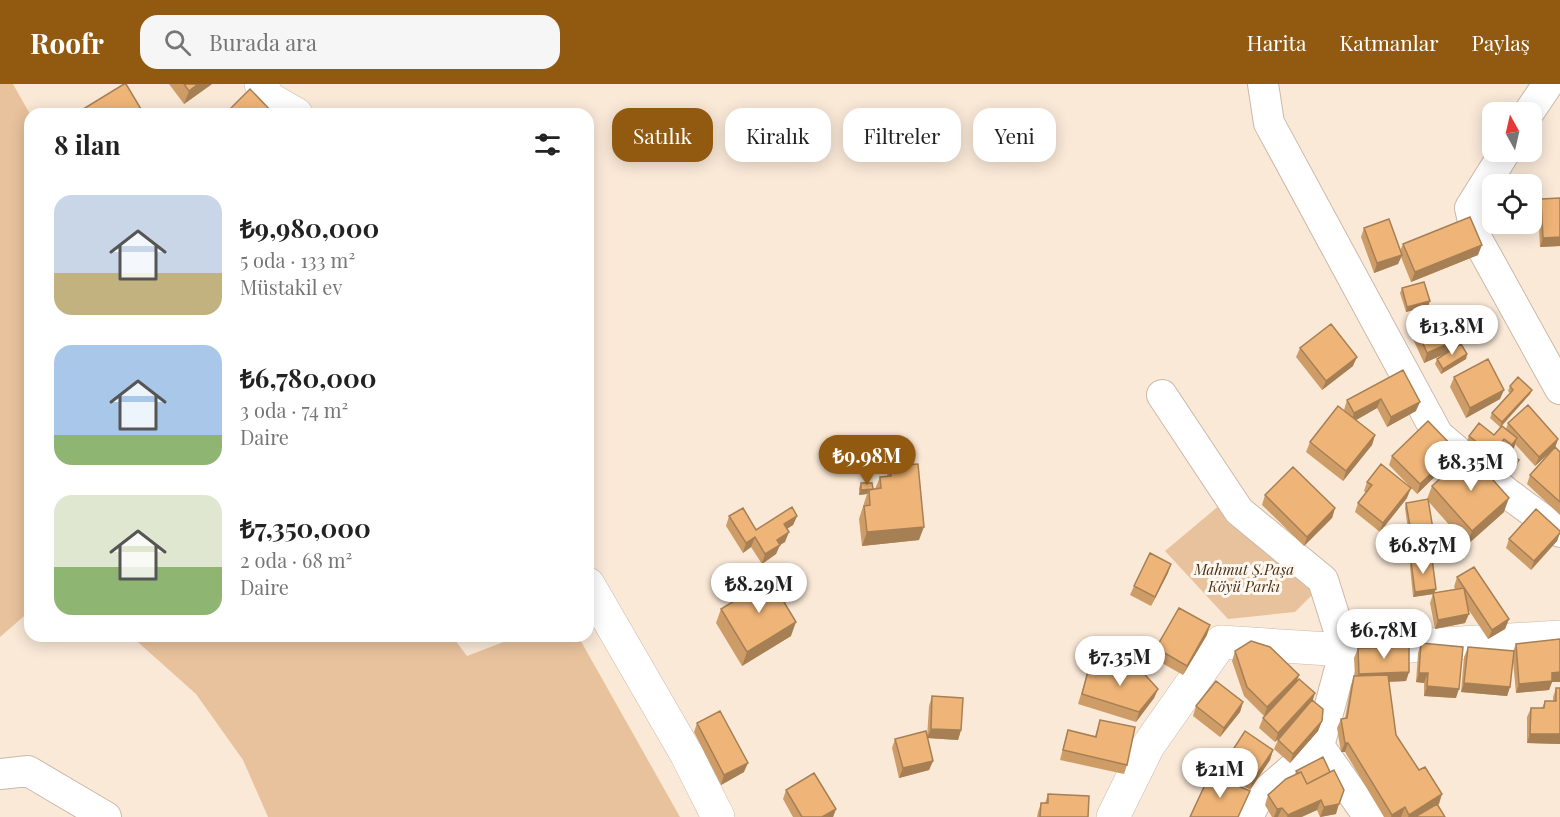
<!DOCTYPE html>
<html lang="tr">
<meta charset="utf-8">
<style>
:root{--surface:#fff;--page:#f6f6f6;--text:#222;--muted:#767676;--accent:#915a10}
body{margin:0;font-family:"Playfair Display",serif;background:var(--page);color:var(--text);height:100vh;display:flex;flex-direction:column;font-size:22px;white-space:nowrap}
*{box-sizing:border-box;margin:0}
p{font-size:20px;color:var(--muted)}
.icon{flex:none;width:33px;height:33px;fill:none;stroke:currentColor;stroke-width:2;stroke-linecap:round;stroke-linejoin:round}
.map{position:relative;flex:1;overflow:hidden}
.sheet{position:absolute;left:24px;top:24px;width:570px;height:534px;display:flex;flex-direction:column;background:var(--surface);border-radius:18px;box-shadow:0 3px 15px #0003}
.sheet>*{flex:none}
.top-card{position:absolute;left:612px;top:24px;width:570px;height:54px;display:flex;gap:12px}
.needle{width:39px;rotate:352deg}
.buttons{position:absolute;left:1482px;top:18px;display:grid;gap:12px}
.buttons a{display:grid;place-items:center;width:60px;height:60px;border-radius:12px;background:var(--surface);box-shadow:0 3px 15px #0003;font-size:30px}
.price{position:absolute;translate:-50% -51px;padding:0 14px;border-radius:21px;background:#fff;color:#222;font-size:20px;line-height:39px;filter:drop-shadow(0 2px 3px #0008)}
.price::after{content:'';position:absolute;left:50%;top:36px;width:18px;height:14px;margin-left:-9px;background:inherit;clip-path:polygon(0 0,100% 0,50% 100%)}
.price.on{background:var(--accent);color:#fff}
ul{padding:0;list-style:none}
li{display:flex;align-items:center;gap:18px;height:150px;padding:0 30px}
li span{display:grid;place-items:center;flex:none;width:168px;height:120px;border-radius:18px;color:#555}
li>.icon{margin-inline-start:auto}
span .icon{width:72px;height:72px;fill:#fffc;stroke-width:1}
li b{font-size:26px}
h2{display:flex;justify-content:space-between;align-items:center;height:72px;padding:0 30px;font-size:26px}
.pill{padding:0 21px;border-radius:18px;background:var(--surface);box-shadow:0 3px 15px #0003;font-size:21px;line-height:54px}
.pill.on{background:var(--accent);color:#fff}
header{display:flex;align-items:center;gap:36px;box-sizing:border-box;height:84px;padding:0 30px;background:var(--accent);color:#fff}
header strong{font-size:28px}
nav{display:flex;gap:33px;margin-inline-start:auto;font-size:21px}
.search{width:420px;height:54px;background:var(--page);display:flex;align-items:center;gap:15px;box-sizing:border-box;padding:0 21px;border-radius:18px;color:var(--muted);font-size:22px}
.map>svg:first-child{display:block}
.green{fill:#e8c29d}
.lines{fill:none;stroke-linecap:round;stroke-linejoin:round}
.street-casing{stroke:#cab9a9;stroke-width:32}
.secondary-casing{stroke:#cab9a9;stroke-width:34}
.street{stroke:#fff;stroke-width:30}
.secondary{stroke:#fff;stroke-width:33}
.wall{fill:#ce9c67}
.shaded-wall{fill:#a77f54}
.building{fill:#efb578;stroke:#a77f54;stroke-width:1.5}
.labels{text-anchor:middle;dominant-baseline:central;stroke-width:6;stroke-linejoin:round;paint-order:stroke}
.park-label{font-size:15px;font-style:italic;fill:#4b3318;stroke:#fff8f1}
</style>
<header>
<strong>Roofr</strong>
<div class="search"><svg class="icon" aria-label="search" viewBox="0 0 24 24"><circle cx="10" cy="10" r="6"/><path d="M15 15l6 6"/></svg>Burada ara</div>
<nav><a>Harita</a><a>Katmanlar</a><a>Paylaş</a></nav>
</header>
<div class="map">
<svg width="1560" height="733" viewBox="0 0 1560 733">
<rect width="100%" height="100%" fill="#fae9d7"/>
<path class="green" d="M0,0h13l17,30v497l-30,26z
M1221,420l93,89 -19,19 -67,7 -63,-68z
M131,552h321l15,20 52,-20h59l102,181h-412l-25,-57 -47,-66z"/>
<g class="lines">
<defs>
<path id="street" d="M1263,0l6,39 169,312 69,58 53,39
M1529,28l19,-28
M1505,68l-35,56 7,31 83,150
M1162,311l77,116 84,69 22,70 -26,96 -62,53 -9,18
M1319,662l50,71
M0,690l28,-3 78,46"/>
<path id="secondary" d="M261,0l7,14 28,16
M588,500l99,171 31,62
M1113,733l35,-71 73,-104 124,8 215,-13"/>
</defs>
<use href="#street" class="street-casing"/>
<use href="#secondary" class="secondary-casing"/>
<use href="#street" class="street"/>
<use href="#secondary" class="secondary"/>
</g>
<path class="wall" d="M169,0h43l-28,20z
M231,24l43,6h-45z
M1560,114v48l-20,1 -2,-39 3,-9z
M1364,144l36,23 3,-7 75,11 -67,27 -10,-25 -3,7 -24,9 -13,-36z
M1402,204l28,13 -2,5 -22,6 -6,-19z
M1412,234l40,24 -3,10 -25,11 -16,-35z
M1300,264l53,18 -31,24 -26,-33z
M1467,270l-1,5 -25,15 -6,-10 2,-5z
M1403,286l13,41 -29,16 -10,-19 -21,12 19,15 -3,10 -29,36 -37,-29 4,-10 35,-31 -1,-1 3,-10z
M1454,293l46,22 -34,19 -16,-31z
M1510,302l22,4 -2,4 -28,32 4,3 2,-6 50,16 -3,8 5,5v63l-33,-31 3,-9 20,-23 -15,14 -20,-22 -1,4 -5,5 8,12 -9,12 -15,-12 1,-5 8,-10 -1,-1 -13,15 -22,-19 3,-9 25,-1 6,-8 -10,-9 2,-5 18,-20 -2,-2z
M1392,372l61,3 -36,35 -28,-29z
M890,382l29,74 -57,6 -3,-27 8,-25 -8,1v-7l2,-5 11,6h3l5,-12 7,-1z
M1367,398l40,16 -27,34 -25,-20 3,-9 8,-10 -2,-2z
M1432,402l72,26 -37,33 -39,-44 5,28 -2,5 -22,3 -4,-29 1,-5 21,-4z
M1265,411l70,13 -3,10 -28,28 -42,-41z
M729,432l27,14 41,-14 -4,9 -6,4 -2,13 -5,3 -4,9 -14,10 -11,-17 -8,6 -17,-27z
M1560,447l-3,10 -26,29 -25,-22 3,-9z
M1411,477l25,28 -2,4 21,-4 -1,-2 3,-10 52,42 -4,10 -17,10 -20,-30 -3,14 -30,6 -5,-26 3,-9 -20,3 -3,-31z
M1168,489l-17,33 -21,-11 4,-9z
M753,496l38,56 -49,30 -26,-43 5,-14 27,-16z
M1207,551l-24,40 -30,-17 3,-10z
M1560,555v43h-8l-3,8 -33,3 -3,-32 -3,26 -3,9 -46,-4 3,-35 4,-10 45,4 3,-7z
M1421,559l35,55 -32,-2v-13l-8,-1 2,-29z
M1358,564l51,24 -3,9 -17,1 7,53 43,69 -2,1 8,12h-61l-39,-65h-4l-4,-24 4,-9 4,-1 6,-33 4,-9 -1,-18z
M1235,567l61,31 17,18 9,21 -4,10 -28,32 -16,-14 4,-9 10,-12 -13,14 -16,-14 4,-10 11,-11 -10,9 -20,-20 -12,-35z
M1088,587l70,18 -4,9 -18,24 -58,-18z
M1556,604h4v56l-33,-1v-26l4,-9h11l3,-7h8v-4z
M932,612l29,34 -3,10 -31,-2 6,23 -4,9 -30,8 -7,-30 3,-9 32,-1 2,-32z
M1243,618l-3,10 -20,25 -27,-21 3,-10z
M1100,636l27,45 -3,9 -64,-14 5,-20 3,-10 27,6z
M697,639l47,49 -23,13 -27,-53z
M1273,666l-3,10 -20,30 -29,-19 4,-9z
M1296,687l40,43 -16,3 -3,-7 -15,7h-30l-7,-12 3,-10 27,-20z
M786,706l50,19 -3,8h-40l-10,-18z
M1048,710l40,23h-51l1,-5 3,-9h4z"/>
<path class="shaded-wall" d="M198,0h14l-28,20 5,-13z
M1560,153v9l-20,1 3,-9z
M1482,161l-4,10 -67,27 4,-10z
M1402,171l-4,9 -24,9 3,-10z
M1430,217l-2,5 -22,6 1,-5z
M1452,258l-3,10 -25,11 3,-10z
M1467,270l-1,5 -25,15 2,-5z
M1357,273l-4,9 -31,24 4,-9z
M1504,306l-4,9 -34,19 4,-10z
M1532,306l-2,4 -30,33 2,-5z
M1381,315l-4,9 -26,15 3,-10z
M1420,318l-4,9 -29,16 4,-10z
M1375,351l-3,10 -29,36 3,-10z
M1517,354l-3,10 -6,7 4,-10z
M1504,355l-3,10 -13,15 4,-10z
M1558,355l-3,9 -20,18 4,-9z
M1456,366l-3,9 -36,35 3,-10z
M1519,376l-2,5 -9,12 2,-5z
M1411,404l-4,10 -27,34 3,-9z
M873,405l-4,1 -2,4 -8,1 2,-5z
M1509,414l-5,14 -37,33 5,-14z
M1335,424l-3,10 -28,28 3,-9z
M797,432l-4,9 -13,8 4,-9z
M924,443l-5,13 -57,6 5,-14z
M1433,445l-2,5 -22,3 2,-5z
M789,448l-4,10 -5,3 -4,9 -14,10 3,-10 12,-14z
M1560,449l-3,8 -26,29 3,-9z
M755,453l-4,10 -8,6 3,-10z
M1171,480l-3,9 -17,33 4,-9z
M1436,505l-2,5 -21,3 2,-5z
M1469,530l-4,9 -30,6 3,-9z
M1509,535l-4,10 -17,10 4,-9z
M796,538l-5,14 -49,30 5,-14z
M1210,541l-3,10 -24,40 4,-9z
M1409,588l-3,9 -51,2 4,-9z
M1560,588v10h-8l-3,8 -33,3 3,-9 33,-11z
M1419,589h9l-4,10 -8,-1z
M1299,591l-3,9 -32,32 3,-9z
M1464,599l46,4 -3,9 -46,-4z
M1427,602l32,3 -3,9 -32,-2z
M1158,605l-4,9 -18,24 3,-10z
M1315,609l-3,10 -37,39 3,-9z
M1243,618l-3,10 -20,25 4,-9z
M1322,637l-4,10 -28,32 3,-9z
M931,645l30,1 -3,10 -31,-2z
M1530,650h30v10l-33,-1z
M1345,659h3l-3,9h-4z
M1273,666l-3,10 -20,30 3,-10z
M933,677l-4,9 -30,8 4,-10z
M748,679l-4,9 -23,13 3,-10z
M1442,710l-3,10 -22,13h-9l1,-2z
M1321,716l-4,10 -16,7h-14l1,-2z
M1339,720l-3,10 -16,3 4,-10z
M1405,723l-4,10h-10l1,-2z
M1282,724l-4,9h-4l3,-8z
M836,725l-3,8h-11z"/>
<path class="building" d="M124,0h2l18,30h-69z
M184,0h14l-9,7z
M250,5l24,25h-38l-5,-6z
M1560,114v39l-17,1 -2,-39z
M1470,133l12,28 -67,27 -12,-28z
M1389,135l13,36 -25,8 -13,-35z
M1424,198l6,19 -23,6 -5,-19z
M1437,223l15,35 -25,11 -15,-35z
M1331,240l26,33 -31,24 -26,-33z
M1461,260l6,10 -24,15 -6,-10z
M1488,275l16,31 -34,18 -16,-31z
M1403,286l17,32 -29,15 -10,-18 -27,14 -7,-13z
M1518,293l14,13 -30,32 -10,-9 21,-23 -3,-4z
M1528,321l30,34 -19,18 -31,-34z
M1338,322l37,29 -29,36 -36,-29z
M1428,337l28,29 -36,34 -28,-28z
M1479,339l15,12 8,-9 15,12 -5,7 -8,-6 -12,15 -23,-18z
M1555,363l5,5v50l-30,-27z
M1503,365l16,11 -9,12 -16,-12z
M1469,369l40,45 -37,33 -40,-45z
M918,380l6,63 -57,5 -3,-26 6,-1 -1,-15 12,-2 -1,-11 11,-1 -1,-10z
M1381,380l30,24 -28,35 -25,-20 14,-18 -5,-3z
M1293,383l42,41 -28,29 -42,-42z
M861,399h11l1,6 -12,1z
M1428,415l5,30 -22,3 -5,-29z
M792,423l5,9 -13,8 5,8 -12,8 3,5 -15,9 -10,-17 -9,6 -17,-27 14,-8 13,22z
M1536,425l24,22v2l-26,28 -25,-22z
M1150,469l21,11 -16,33 -21,-11z
M1432,475l4,30 -21,3 -4,-31z
M1474,483l35,52 -17,11 -35,-53z
M766,488l30,50 -49,30 -26,-43 36,-22 -4,-7z
M1464,504l5,26 -31,6 -5,-27z
M1179,524l31,17 -23,41 -31,-18z
M1560,555v33l-8,1v8l-33,3 -3,-40z
M1251,557l19,6 29,28 -32,32 -20,-20 -12,-36z
M1421,559l42,4 -4,42 -32,-3 1,-13h-9z
M1409,563v25l-50,2 -1,-26z
M1468,563l46,4 -4,36 -46,-4z
M1109,580l23,9 5,-7 21,23 -19,23 -57,-18 6,-23z
M1388,591l8,60 23,35 6,-3 17,27 -33,21 -4,-8 -13,8 -44,-72h-3l-4,-24 6,-1 7,-42z
M1299,595l16,14 -37,40 -15,-15z
M1216,597l27,21 -19,26 -28,-22z
M1556,604h4v46h-30l1,-26h13l1,-7h11z
M932,612l31,2 -2,32 -30,-1z
M1312,616l11,9 -1,12 -29,33 -15,-14z
M720,627l28,52 -24,12 -27,-52z
M1100,636l35,7 -8,38 -64,-15 5,-20 28,7z
M926,647l7,30 -30,7 -8,-29z
M1245,647l28,19 -20,30 -28,-18z
M1323,673l7,15 -23,12 -6,-12 -3,1 -2,-2z
M1334,686l10,20 -5,14 -15,3 -3,-7 -33,15 -6,-7 -5,1 -9,-14 18,-16 15,-7 6,12z
M814,689l22,36 -14,8h-20l-16,-27z
M1210,690l40,17 -12,26h-48z
M1048,710l41,2 -1,21h-48l1,-14h7z
M1437,720l8,13h-30z"/>
<g class="labels">
<g class="park-label">
<text x="1244" y="485">Mahmut Ş.Paşa<tspan x="1244" dy="17">Köyü Parkı</tspan></text>
</g>
</g>
</svg>
<div class="buttons">
<a><svg class="needle" viewBox="-14 -14 28 28"><path d="M0-13l5 13h-10z" fill="#e53935"/><path d="M0 13l5-13h-10z" fill="#767676"/></svg></a>
<a><svg class="icon" aria-label="locate" viewBox="0 0 24 24"><circle cx="12" cy="12" r="6"/><path d="M12 2v4M12 18v4M2 12h4M18 12h4"/></svg></a>
</div>
<b class="price" style="left:1452px;top:272px">₺13.8M</b>
<b class="price on" style="left:867px;top:402px">₺9.98M</b>
<b class="price" style="left:1471px;top:408px">₺8.35M</b>
<b class="price" style="left:1423px;top:491px">₺6.87M</b>
<b class="price" style="left:759px;top:530px">₺8.29M</b>
<b class="price" style="left:1384px;top:576px">₺6.78M</b>
<b class="price" style="left:1120px;top:603px">₺7.35M</b>
<b class="price" style="left:1220px;top:715px">₺21M</b>
<div class="top-card">
<a class="pill on">Satılık</a>
<a class="pill">Kiralık</a>
<a class="pill">Filtreler</a>
<a class="pill">Yeni</a>
</div>
<section class="sheet">
<h2>8 ilan<svg class="icon" aria-label="filters" viewBox="0 0 24 24"><path d="M4 7h16M4 17h16"/><circle cx="9" cy="7" r="2"/><circle cx="15" cy="17" r="2"/></svg></h2>
<ul>
<li><span style="background:linear-gradient(#c9d6e8 65%,#c2b280 0)"><svg class="icon" aria-label="home" viewBox="0 0 24 24"><path d="M3 11l9-7 9 7M6 9v11h12V9"/></svg></span><div><b>₺9,980,000</b><p>5 oda · 133 m²</p><p>Müstakil ev</p></div></li>
<li><span style="background:linear-gradient(#a9c7e8 75%,#8fb573 0)"><svg class="icon" aria-label="home" viewBox="0 0 24 24"><path d="M3 11l9-7 9 7M6 9v11h12V9"/></svg></span><div><b>₺6,780,000</b><p>3 oda · 74 m²</p><p>Daire</p></div></li>
<li><span style="background:linear-gradient(#dfe7d0 60%,#8fb573 0)"><svg class="icon" aria-label="home" viewBox="0 0 24 24"><path d="M3 11l9-7 9 7M6 9v11h12V9"/></svg></span><div><b>₺7,350,000</b><p>2 oda · 68 m²</p><p>Daire</p></div></li>
</ul>
</section>
</div>
